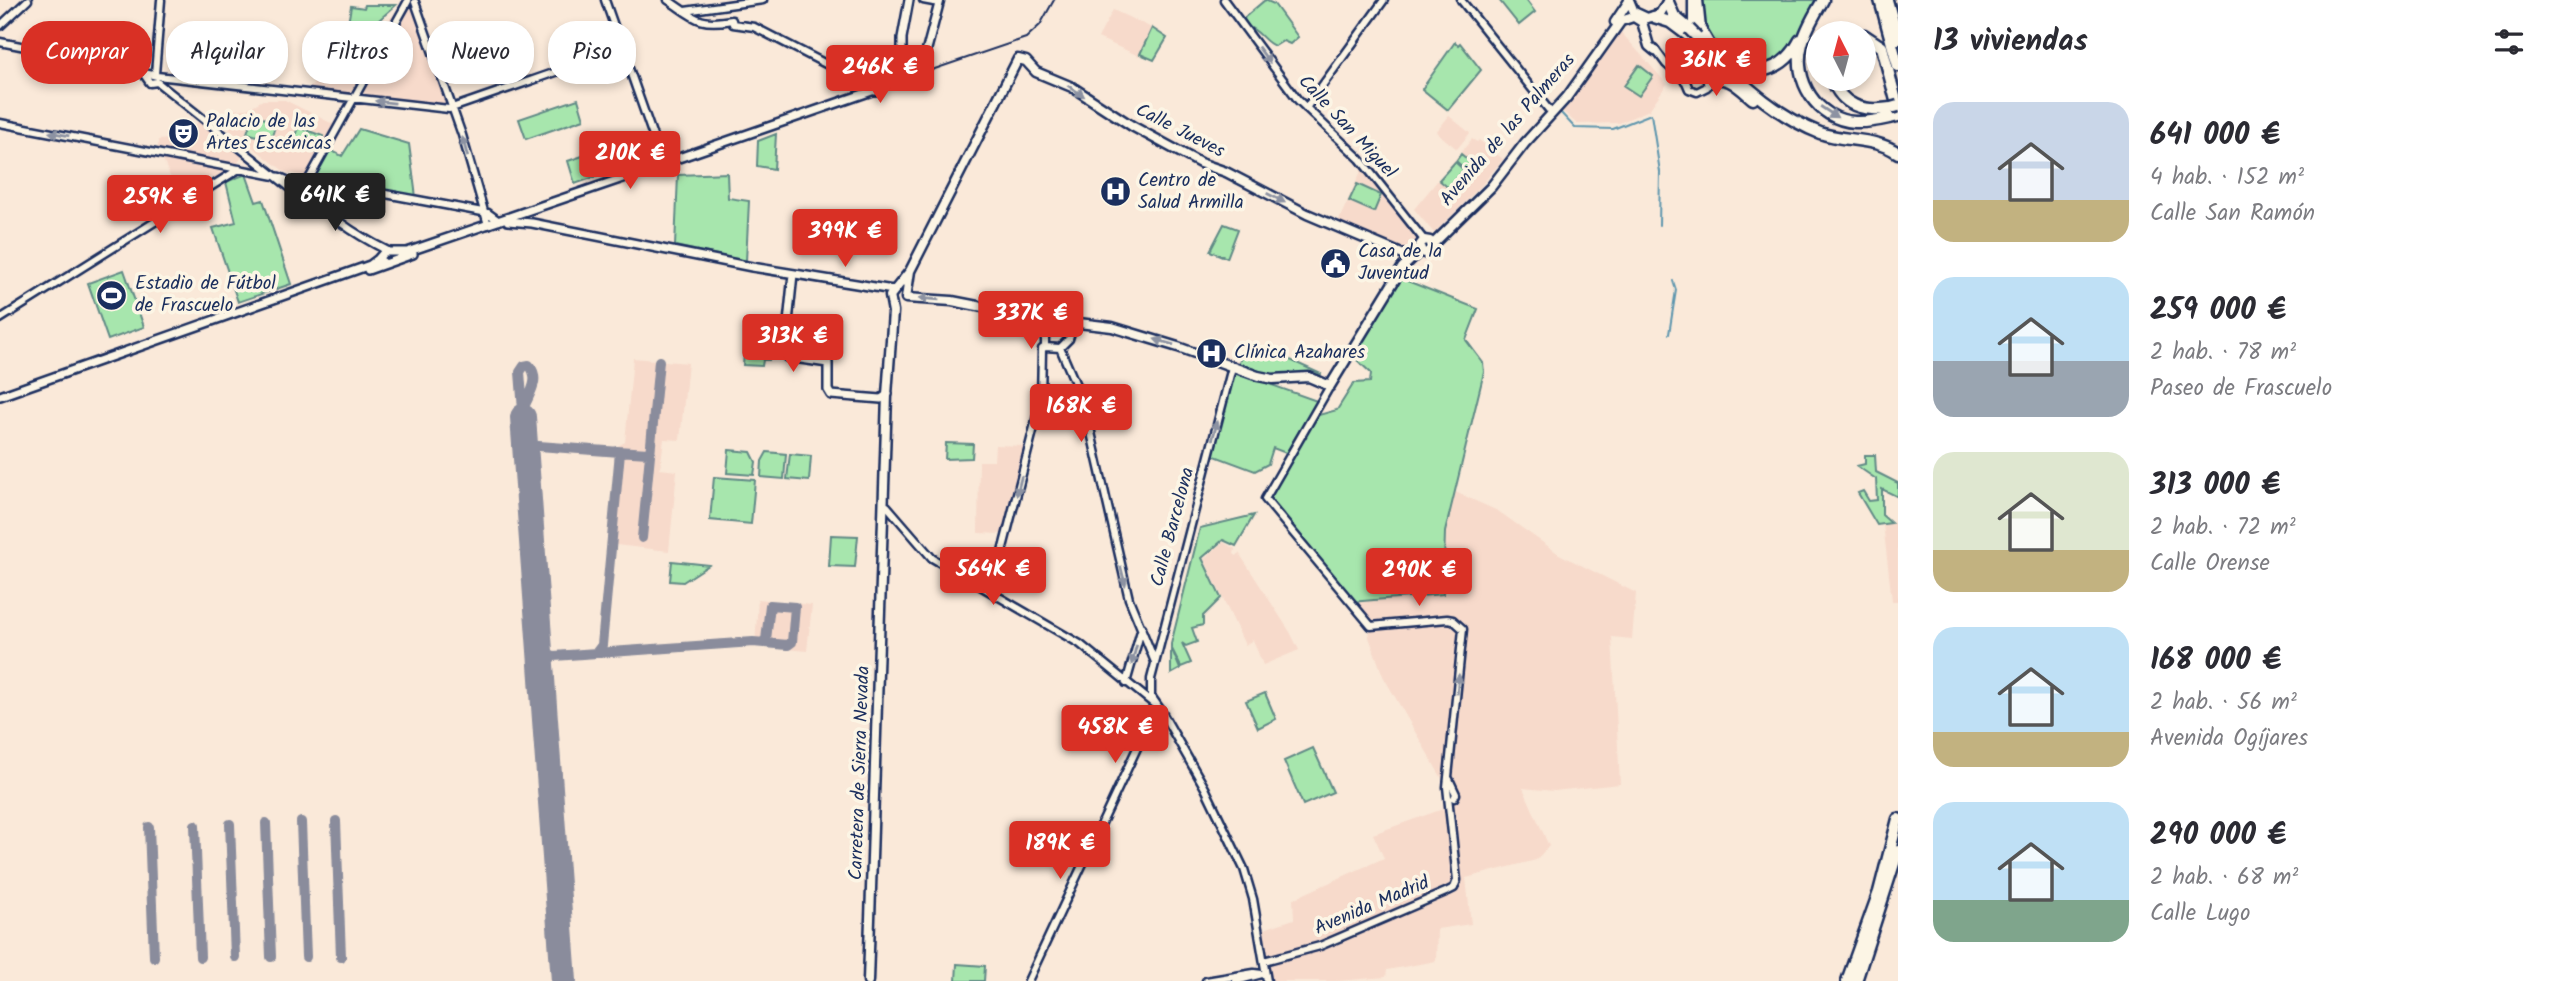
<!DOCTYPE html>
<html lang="es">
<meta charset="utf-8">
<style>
:root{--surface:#fff;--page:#f7f7f7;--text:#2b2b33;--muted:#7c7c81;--accent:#d93025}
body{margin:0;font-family:Kalam,sans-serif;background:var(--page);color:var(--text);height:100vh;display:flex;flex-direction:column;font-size:26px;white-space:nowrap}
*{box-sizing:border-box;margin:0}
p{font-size:23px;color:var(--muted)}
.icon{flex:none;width:38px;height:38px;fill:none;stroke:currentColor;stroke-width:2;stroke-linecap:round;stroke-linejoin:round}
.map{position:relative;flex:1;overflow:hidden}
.details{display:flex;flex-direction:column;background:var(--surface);width:665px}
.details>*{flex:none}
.hud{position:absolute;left:21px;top:21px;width:665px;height:63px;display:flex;gap:14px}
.needle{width:46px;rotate:354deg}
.tools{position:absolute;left:1806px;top:21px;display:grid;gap:14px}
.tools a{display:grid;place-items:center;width:70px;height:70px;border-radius:50%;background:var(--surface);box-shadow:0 4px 10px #0003;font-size:35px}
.price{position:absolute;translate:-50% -60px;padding:0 16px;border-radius:7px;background:var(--accent);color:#fff;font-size:23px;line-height:46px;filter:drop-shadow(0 2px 4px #0008)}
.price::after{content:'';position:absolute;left:50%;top:42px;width:21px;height:16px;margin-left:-10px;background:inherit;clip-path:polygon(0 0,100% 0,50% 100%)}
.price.selected{background:#222;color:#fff}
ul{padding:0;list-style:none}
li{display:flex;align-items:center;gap:21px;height:175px;padding:0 35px}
li span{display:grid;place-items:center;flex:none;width:196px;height:140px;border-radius:21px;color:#555}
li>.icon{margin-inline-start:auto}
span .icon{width:84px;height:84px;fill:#fffc;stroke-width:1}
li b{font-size:30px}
h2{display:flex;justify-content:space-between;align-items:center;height:84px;padding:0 35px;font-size:30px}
.chip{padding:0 24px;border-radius:28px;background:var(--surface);box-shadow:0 4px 10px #0003;font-size:24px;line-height:63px}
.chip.selected{background:var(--accent);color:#fff}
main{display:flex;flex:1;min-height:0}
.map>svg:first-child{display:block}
.built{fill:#f7dacb}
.green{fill:#a7e6ad;stroke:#618a86;stroke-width:2}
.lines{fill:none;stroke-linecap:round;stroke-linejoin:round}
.stream{stroke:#5e96ae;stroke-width:2}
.taxiway{stroke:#8a8c9c;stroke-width:10}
.runway{stroke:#8a8c9c;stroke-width:26}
.tertiary-casing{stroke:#1b2f5e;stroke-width:11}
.secondary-casing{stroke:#1b2f5e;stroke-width:12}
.primary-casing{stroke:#1b2f5e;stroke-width:13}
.motorway-casing{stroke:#1b2f5e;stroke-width:15}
.tertiary{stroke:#fcf5e5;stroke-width:6}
.secondary{stroke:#fcf5e5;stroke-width:7}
.primary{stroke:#fcf5e5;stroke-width:8}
.motorway{stroke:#fcf5e5;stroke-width:10}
.tram{stroke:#1b2f5e;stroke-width:2}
.motorway-bridge-casing{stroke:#1b2f5e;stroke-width:15;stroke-linecap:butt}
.motorway-bridge{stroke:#fcf5e5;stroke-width:10}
.oneway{fill:#8c92a2}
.labels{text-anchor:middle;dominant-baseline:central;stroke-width:7;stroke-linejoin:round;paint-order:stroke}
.poi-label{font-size:19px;fill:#1b2f5e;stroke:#fcf5e5;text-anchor:start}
.street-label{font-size:19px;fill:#1b2f5e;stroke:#fcf5e5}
</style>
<main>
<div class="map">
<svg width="1898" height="981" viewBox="0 0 1898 981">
<rect width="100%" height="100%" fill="#fae9d9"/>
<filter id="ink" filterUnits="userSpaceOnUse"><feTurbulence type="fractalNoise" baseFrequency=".0143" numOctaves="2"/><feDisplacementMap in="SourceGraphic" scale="14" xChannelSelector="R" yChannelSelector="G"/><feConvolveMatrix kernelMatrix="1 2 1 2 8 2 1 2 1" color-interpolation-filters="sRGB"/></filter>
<g filter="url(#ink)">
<path class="built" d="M409,8h5l33,99 -138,-16 -1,-2 88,-76z
M1113,10l39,18 -13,28 -41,-18z
M1619,30l48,54 -18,26 -30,13 -42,1 -16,-14 21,-26z
M263,100h22l50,25 -28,51 -22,-4 -59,-45 6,-17 15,-1z
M1449,116l21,17 -13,16 -21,-17z
M200,119l45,34 -8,11 -79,-15v-9l34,-3v-8z
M1472,139l5,3 2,-2 24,19 -22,27 -47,47 -20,-24z
M165,157l65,13 1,2 -50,30 -18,-42z
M1362,169l56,68 -3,11 -6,6 -71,-32z
M633,358l55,5 -8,77 -16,-1 -4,30 17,2 -8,80 -62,-7 9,-97 9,-5z
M995,445l30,1 -20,85 -3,3 -24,-1 1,-72h15z
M1453,491l45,20 61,43 77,39 -4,46 -20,-2 8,147 -66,7 -31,-3 26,58 -13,14 -70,18 5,46 -34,5 -1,32 -49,9 -1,7 -49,4h-69l-7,-51 33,-11 -1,-20 91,-41 -11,-24 70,-25 1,-27 -61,-106 -14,-39 2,-13 -20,-22 4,-3 2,3 86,-8 2,-62z
M1898,523v78h-6l-9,-77z
M1223,542l12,7 -1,5 3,2 2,-3 51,79 9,18 -36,15 -10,-25 -8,5 -41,-86z
M758,599l54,6 -5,46 -52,-5z"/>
<path class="green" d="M1265,0l9,4 24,33 -8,7 -7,-3 -8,5c-11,-3 -15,-16 -27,-19l-4,-8 1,-2z
M1499,0h27l9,12 -16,13z
M1699,0h118c-8,15 -15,35 -25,48 -26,30 -66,22 -85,-11 -6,-10 -6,-26 -8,-37z
M365,5h31l-42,37 -9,-1 6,-35 13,2z
M1152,28l15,10 -13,22 -14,-6z
M1455,42l3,3 2,-2 21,27 -33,40 -26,-21z
M1639,65l14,11 -14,20 -15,-10z
M578,99l6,20 -58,20 -7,-20z
M253,115l23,7 -5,18 -24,-7z
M298,127l25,9 -5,17 -26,-8z
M359,129l50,15 7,53 -103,-20 17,-27 12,6z
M776,134l-2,35 -17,-3 1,-25z
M606,148l8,22 -39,14 -7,-23z
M1461,154l11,9 -3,5 5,-4 2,2 -25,24 -12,-10 16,-18 9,8 -12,14 15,-13 -11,-10z
M727,173l1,25 21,3 -3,60 -71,-15 3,-71z
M246,174l10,28 7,-2 28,84 -53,18 -25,-74 23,-6 -10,-40z
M1357,184l24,11 -7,17 -25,-11z
M1224,224l14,5 -11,29 -17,-7z
M124,270l20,57 -36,13 -20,-57z
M1400,278l78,31 -12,31 17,23 1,9 -39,160 -2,62 -92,8 -81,-100 1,-5 34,-64 4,-2 -1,-3 7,-12 22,-6 17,-27 16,-1 1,-9 -14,-13 1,-13z
M745,341l19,2v4h6l-1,13h-6l-1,6 -19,-1z
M1250,344h5l66,30 -1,2 -14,-3 -30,3 -39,-11z
M1235,372l82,29 -31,52 -13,-5 -5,16 -13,7 -43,-16z
M946,443l27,1 -1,14 -27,1z
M729,450l22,2 5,10 -2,13 -27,-2z
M767,452l19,2 -2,25 -23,-2 1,-16z
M790,454l21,2 -2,25 -22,-2z
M1865,455h10l1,17 22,11v14l-16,-8v26l9,8 -14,2 -19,-32 5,-2 6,10 8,-1 -1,-21 -19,-13 8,-2z
M714,477l41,3 -4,44 -41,-4z
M1254,515l-18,31 -13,-6 -21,18 19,40 -18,18v9l-11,3 5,14 -11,4 -4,-3 9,20 -10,4 -10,-20 9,22 -9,5v-30l29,-116z
M831,535l27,1 -3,31 -26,-1z
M672,561l37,4 -26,17 -13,-1z
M1265,693l11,26 -18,9 -12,-27z
M1313,748l20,44 -30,13 -19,-44z
M957,964l28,2 -1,15h-28z"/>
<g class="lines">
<path class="stream" d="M1560,112l15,16 38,1 38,-15 9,58 -1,53
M1669,334l7,-44 -3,-9"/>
<path class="taxiway" d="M529,365c13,15 -1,30 -6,45l-3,-38 4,-6z
M525,445l95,7 -18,193 -6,8
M617,451l31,2 2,-3
M642,538l17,-177
M539,642l6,10 9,4 199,-14 35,3 4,-3 3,-35 -25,-2 -4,35 -3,2
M542,671l2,-9 10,-6
M336,821l5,136
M301,822l5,135
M266,823l5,134
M230,824l5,133
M195,825l5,132
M149,827l5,130"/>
<path class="runway" d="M523,417l41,564"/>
<defs>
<path id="tertiary" d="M605,0l56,159
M668,0c27,18 30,26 64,20l1,4 21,3 99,51 16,5
M923,0l16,3
M1224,0l74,100 62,59 64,81
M1461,0l88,110
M1692,0v25
M415,2l47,133 26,90
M685,11l78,-11
M0,26l28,-26
M0,42l61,12
M1654,48l12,16 20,18
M1695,52l6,18
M61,54l5,-2 14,6 77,18
M1672,69l17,4 12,-3 8,8 -2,9 -10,5 -8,-3 -3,-7 3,-9
M143,73l7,10 7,-1
M155,74l6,-74
M157,76l292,33 173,-60
M157,82l137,109
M1306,108l78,-108
M0,123l280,54 18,8
M310,180l178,33 11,8
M304,188l104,-187
M304,189c22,26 54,47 84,62
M300,195l14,6
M0,319l239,-150
M1045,319v28l15,1 9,-9 5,-16
M1060,348l25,58 44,193 26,63
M884,506h3l45,52 148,86 80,65 45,79 39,81 9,30 14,82
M992,591l49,-191 1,-51 3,-2
M1126,683l16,-56
M1160,709l-9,-13v-17l81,-312
M1449,779l7,15 -2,4
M1264,961l56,-15 128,-55 6,-3 3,-8 -10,-93 16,-158 -10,-9 -6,-1 -76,7 -106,-127 65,-113
M1028,981l124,-265 8,-7
M1206,981l48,-8 8,1
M1236,981l26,-7"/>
<path id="secondary" d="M896,70l6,-5v-27l7,-38
M879,84l-6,-3 -4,7 6,3 16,-15 32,-12 17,-64
M508,221l24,2 220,44 141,23
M384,263l-6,-4 6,-7h23l251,-86 7,2 2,-6 205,-71
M368,270l45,-16
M793,274l-8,78 2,5 41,6v27l3,5 50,4 7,-5
M0,396l370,-131 8,-6"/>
<path id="primary" d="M1629,0l5,12 13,6 13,-4 8,-14
M1634,17l8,5 7,24 6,5
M1615,22l14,-21
M1421,250l3,3 6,-2 2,-6 59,-58 34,-44 42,-46 54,-76 18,-6
M1421,250l-1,-5 4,-5 6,1 2,4
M906,298l4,-27 108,-212 8,2 10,11 36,15 60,39 68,37 26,9 81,42 104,44
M906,298l46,3 93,18 67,8 66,20 80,29 15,3 36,-2 21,9 72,-118 19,-18
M868,981l19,-586 6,-83 -3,-16 20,-25"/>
<path id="motorway" d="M1697,0l3,29 13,22
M1823,0c-8,14 -17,28 -21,44 -10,36 15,76 53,78 15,1 29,-3 43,-6
M1880,0l18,66
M1887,0l11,39
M1668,2l6,14 12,10
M1654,17l16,5 20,15
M1864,35l18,12 16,61
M1698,43c37,33 75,72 122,90 25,9 55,4 78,20
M1726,62c29,18 59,8 74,-22
M1832,79c10,28 32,33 59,29
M1709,82c16,-11 32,7 44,17
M1847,981l32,-89 19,-73
M1856,981l42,-130"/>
</defs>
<use href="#tertiary" class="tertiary-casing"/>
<use href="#secondary" class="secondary-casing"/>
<use href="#primary" class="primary-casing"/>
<use href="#motorway" class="motorway-casing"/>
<use href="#tertiary" class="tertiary"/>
<use href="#secondary" class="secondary"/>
<use href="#primary" class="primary"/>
<use href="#motorway" class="motorway"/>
<path class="tram" d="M917,75l109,-37 14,-13 14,-25"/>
<defs>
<path id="motorway-bridge" d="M1689,29l8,8
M1891,108l7,-2"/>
</defs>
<use href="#motorway-bridge" class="motorway-bridge-casing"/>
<use href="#motorway-bridge" class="motorway-bridge"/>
</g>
<defs><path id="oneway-solid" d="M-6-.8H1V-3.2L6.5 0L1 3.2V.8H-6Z" transform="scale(1.75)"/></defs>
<g class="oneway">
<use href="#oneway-solid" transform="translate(1264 55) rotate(54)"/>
<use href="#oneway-solid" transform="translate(1076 91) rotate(34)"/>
<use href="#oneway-solid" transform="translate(385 102) rotate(-174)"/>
<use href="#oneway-solid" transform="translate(1829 112) rotate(33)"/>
<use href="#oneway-solid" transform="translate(59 134) rotate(-170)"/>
<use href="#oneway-solid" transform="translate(465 147) rotate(-105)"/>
<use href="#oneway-solid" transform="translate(1276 198) rotate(27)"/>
<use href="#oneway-solid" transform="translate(929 299) rotate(-175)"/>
<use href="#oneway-solid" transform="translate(1164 342) rotate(-164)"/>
<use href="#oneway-solid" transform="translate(1215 430) rotate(-75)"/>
<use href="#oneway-solid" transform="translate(1019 486) rotate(104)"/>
<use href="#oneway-solid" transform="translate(1123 576) rotate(76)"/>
<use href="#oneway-solid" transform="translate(1134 655) rotate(105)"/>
<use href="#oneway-solid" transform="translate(1458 684) rotate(-85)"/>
</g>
</g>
<defs>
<symbol id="theatre-disc" viewBox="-11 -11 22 22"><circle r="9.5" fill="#1b2f5e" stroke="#fcf5e5"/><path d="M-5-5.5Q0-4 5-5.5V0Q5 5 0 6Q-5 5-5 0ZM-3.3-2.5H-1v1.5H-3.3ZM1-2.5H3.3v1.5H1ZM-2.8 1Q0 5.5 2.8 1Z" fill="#fff"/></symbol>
<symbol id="hospital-disc" viewBox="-11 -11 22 22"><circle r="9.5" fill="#1b2f5e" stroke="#fcf5e5"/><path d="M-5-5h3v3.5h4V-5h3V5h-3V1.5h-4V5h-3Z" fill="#fff"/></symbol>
<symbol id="civic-disc" viewBox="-11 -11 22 22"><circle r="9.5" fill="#1b2f5e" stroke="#fcf5e5"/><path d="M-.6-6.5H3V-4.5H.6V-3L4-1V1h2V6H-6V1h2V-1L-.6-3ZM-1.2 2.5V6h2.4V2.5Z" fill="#fff"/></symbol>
<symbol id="stadium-disc" viewBox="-11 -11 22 22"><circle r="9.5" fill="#1b2f5e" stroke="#fcf5e5"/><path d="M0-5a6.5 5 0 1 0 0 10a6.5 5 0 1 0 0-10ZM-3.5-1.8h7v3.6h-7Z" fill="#fff"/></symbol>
</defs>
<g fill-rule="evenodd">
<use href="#theatre-disc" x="166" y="116" width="35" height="35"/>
<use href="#hospital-disc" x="1098" y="174" width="35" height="35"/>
<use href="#civic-disc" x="1318" y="246" width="35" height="35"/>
<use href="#stadium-disc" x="94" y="278" width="35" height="35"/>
<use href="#hospital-disc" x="1194" y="336" width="35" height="35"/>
</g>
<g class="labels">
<g class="poi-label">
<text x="206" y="122">Palacio de las<tspan x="206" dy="22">Artes Escénicas</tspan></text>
<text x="1138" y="181">Centro de<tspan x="1138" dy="22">Salud Armilla</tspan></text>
<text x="1358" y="252">Casa de la<tspan x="1358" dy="22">Juventud</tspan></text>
<text x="135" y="284">Estadio de Fútbol<tspan x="135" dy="22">de Frascuelo</tspan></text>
<text x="1234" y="353">Clínica Azahares</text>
</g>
<g class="street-label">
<text transform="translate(1347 127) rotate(47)">Calle San Miguel</text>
<text transform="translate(1508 130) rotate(-49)">Avenida de las Palmeras</text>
<text transform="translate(1180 131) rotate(27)">Calle Jueves</text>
<text transform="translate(1173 527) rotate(-75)">Calle Barcelona</text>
<text transform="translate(860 773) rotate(-88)">Carretera de Sierra Nevada</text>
<text transform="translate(1372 906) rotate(-23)">Avenida Madrid</text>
</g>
</g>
</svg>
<div class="tools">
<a><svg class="needle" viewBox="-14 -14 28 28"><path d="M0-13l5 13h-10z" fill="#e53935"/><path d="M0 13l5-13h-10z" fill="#7c7c81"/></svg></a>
</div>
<b class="price" style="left:1716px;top:98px">361K €</b>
<b class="price" style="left:880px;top:105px">246K €</b>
<b class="price" style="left:630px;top:191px">210K €</b>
<b class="price selected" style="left:335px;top:233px">641K €</b>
<b class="price" style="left:160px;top:235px">259K €</b>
<b class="price" style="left:845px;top:269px">399K €</b>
<b class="price" style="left:1031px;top:351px">337K €</b>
<b class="price" style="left:793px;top:374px">313K €</b>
<b class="price" style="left:1081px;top:444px">168K €</b>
<b class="price" style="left:993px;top:607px">564K €</b>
<b class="price" style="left:1419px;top:608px">290K €</b>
<b class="price" style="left:1115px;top:765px">458K €</b>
<b class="price" style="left:1060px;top:881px">189K €</b>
<div class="hud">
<a class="chip selected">Comprar</a>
<a class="chip">Alquilar</a>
<a class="chip">Filtros</a>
<a class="chip">Nuevo</a>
<a class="chip">Piso</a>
</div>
</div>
<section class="details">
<h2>13 viviendas<svg class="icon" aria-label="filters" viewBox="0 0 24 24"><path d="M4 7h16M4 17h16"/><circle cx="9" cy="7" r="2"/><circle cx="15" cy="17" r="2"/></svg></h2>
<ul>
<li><span style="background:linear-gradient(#c9d6e8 70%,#c2b280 0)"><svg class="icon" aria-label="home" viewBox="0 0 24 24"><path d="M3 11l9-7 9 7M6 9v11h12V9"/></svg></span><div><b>641 000 €</b><p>4 hab. · 152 m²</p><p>Calle San Ramón</p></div></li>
<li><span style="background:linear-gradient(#bfe0f5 60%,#9aa5b1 0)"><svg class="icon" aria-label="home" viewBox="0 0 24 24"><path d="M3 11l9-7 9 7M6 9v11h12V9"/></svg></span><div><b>259 000 €</b><p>2 hab. · 78 m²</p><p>Paseo de Frascuelo</p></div></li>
<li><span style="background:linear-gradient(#dfe7d0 70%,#c2b280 0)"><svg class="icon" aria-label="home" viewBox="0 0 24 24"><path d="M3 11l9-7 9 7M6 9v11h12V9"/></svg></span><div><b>313 000 €</b><p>2 hab. · 72 m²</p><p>Calle Orense</p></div></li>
<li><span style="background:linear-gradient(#bfe0f5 75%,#c2b280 0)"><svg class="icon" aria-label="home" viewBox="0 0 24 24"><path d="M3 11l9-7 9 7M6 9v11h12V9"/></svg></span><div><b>168 000 €</b><p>2 hab. · 56 m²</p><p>Avenida Ogíjares</p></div></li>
<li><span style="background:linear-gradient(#bfe0f5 70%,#7fa58c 0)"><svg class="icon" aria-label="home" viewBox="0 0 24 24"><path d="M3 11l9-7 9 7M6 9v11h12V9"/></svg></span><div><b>290 000 €</b><p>2 hab. · 68 m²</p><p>Calle Lugo</p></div></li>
</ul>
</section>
</main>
